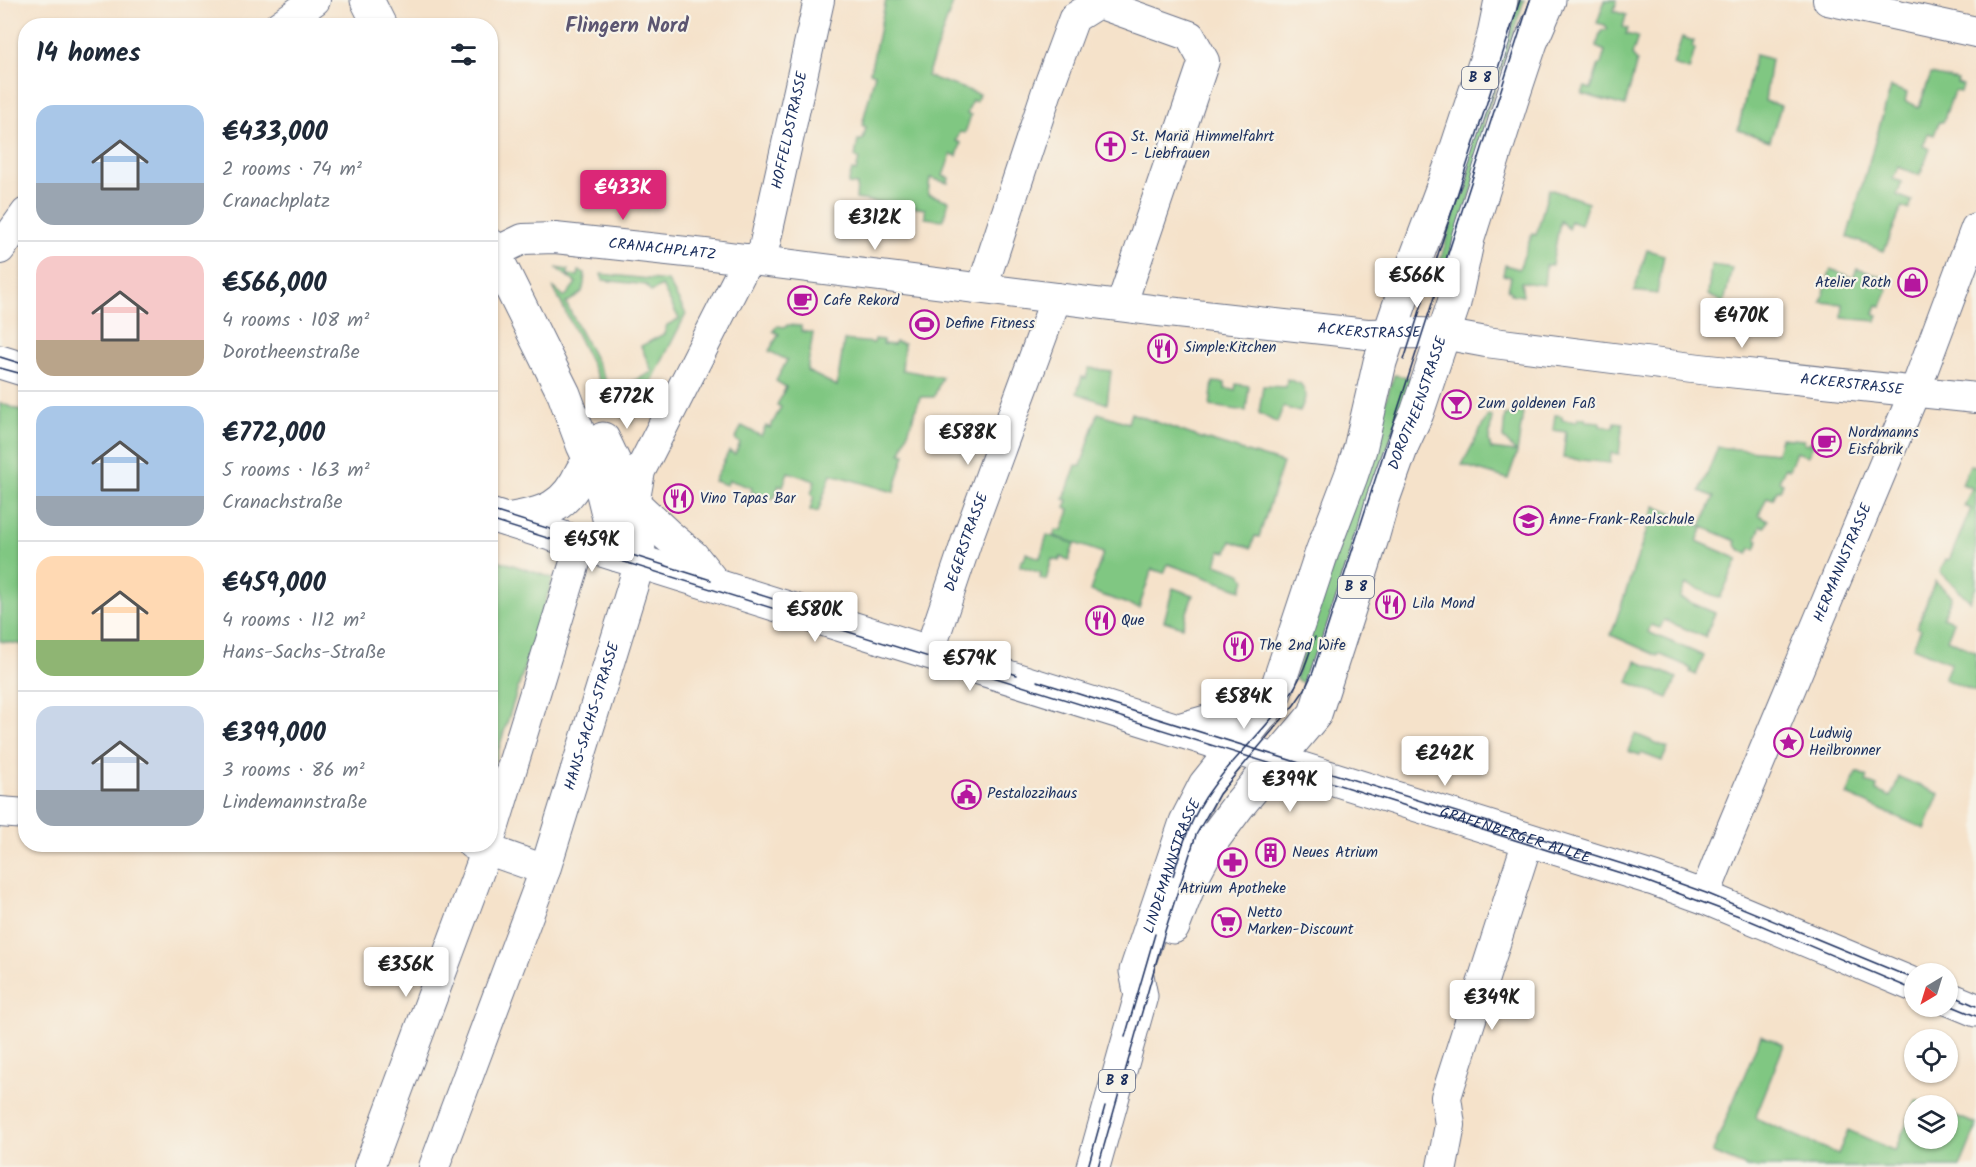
<!DOCTYPE html>
<meta charset="utf-8">
<style>
:root{--surface:#fff;--page:#f2f2f3;--text:#1f2937;--muted:#747a83;--line:#e0e1e3;--accent:#db2777}
body{margin:0;font-family:Kalam,sans-serif;background:var(--page);color:var(--text);height:100vh;display:flex;flex-direction:column;font-size:22px;white-space:nowrap}
*{box-sizing:border-box;margin:0}
p{font-size:20px;color:var(--muted)}
.icon{flex:none;width:33px;height:33px;fill:none;stroke:currentColor;stroke-width:2;stroke-linecap:round;stroke-linejoin:round}
.map{position:relative;flex:1;overflow:hidden}
.side{position:absolute;left:18px;top:18px;width:480px;height:834px;display:flex;flex-direction:column;background:var(--surface);border-radius:24px;box-shadow:0 2px 4px #0004}
.side>*{flex:none}
.needle{width:39px;rotate:218deg}
.buttons{position:absolute;left:1904px;top:963px;display:grid;gap:12px}
.buttons a{display:grid;place-items:center;width:54px;height:54px;border-radius:50%;background:var(--surface);box-shadow:0 2px 4px #0004;font-size:30px}
.price{position:absolute;translate:-50% -51px;padding:0 14px;border-radius:6px;background:#fff;color:#222;font-size:20px;line-height:39px;filter:drop-shadow(0 2px 3px #0008)}
.price::after{content:'';position:absolute;left:50%;top:36px;width:18px;height:14px;margin-left:-9px;background:inherit;clip-path:polygon(0 0,100% 0,50% 100%)}
.price.on{background:var(--accent);color:#fff}
ul{padding:0;list-style:none}
li{display:flex;align-items:center;gap:18px;height:150px;padding:0 18px}
li+li{border-top:2px solid var(--line)}
li span{display:grid;place-items:center;flex:none;width:168px;height:120px;border-radius:18px;color:#555}
li>.icon{margin-inline-start:auto}
span .icon{width:72px;height:72px;fill:#fffc;stroke-width:1}
li b{font-size:26px}
h2{display:flex;justify-content:space-between;align-items:center;height:72px;padding:0 18px;font-size:26px}
.map>svg:first-child{display:block}
.green{fill:#80c782;stroke:#4e7b70;stroke-width:1.5}
.lines{fill:none;stroke-linecap:round;stroke-linejoin:round}
.minor-casing{stroke:#676e84;stroke-width:32}
.major-casing{stroke:#676e84;stroke-width:35}
.minor{stroke:#fff;stroke-width:30}
.major{stroke:#fff;stroke-width:33}
.tram{stroke:#1b2f5e;stroke-width:1.5}
.labels{text-anchor:middle;dominant-baseline:central;stroke-width:4.5;stroke-linejoin:round;paint-order:stroke}
.shield{fill:#f7f3e8;stroke:#5d6a87;stroke-width:1.5}
.shield-label{font-size:14px;font-weight:bold;fill:#1b2f5e}
.street-label{font-size:15px;fill:#1b2f5e;stroke:#f7f3e8}
.poi-label{font-size:15px;fill:#1b2f5e;stroke:#f7f3e8;text-anchor:start}
.district-label{font-size:21px;font-weight:bold;fill:#5b5571;stroke:#f7f3e8}
</style>
<div class="map">
<svg width="1976" height="1167" viewBox="0 0 1976 1167">
<rect width="100%" height="100%" fill="#f7f3e8"/>
<filter id="ink" filterUnits="userSpaceOnUse"><feTurbulence type="fractalNoise" baseFrequency=".0167" numOctaves="2"/><feDisplacementMap in="SourceGraphic" scale="12" xChannelSelector="R" yChannelSelector="G"/><feConvolveMatrix kernelMatrix="1 2 1 2 8 2 1 2 1" color-interpolation-filters="sRGB"/></filter>
<filter id="wash" filterUnits="userSpaceOnUse"><feTurbulence type="fractalNoise" baseFrequency=".008" numOctaves="4" result="noise"/><feDisplacementMap in="SourceGraphic" scale="24" xChannelSelector="R" yChannelSelector="G"/><feGaussianBlur stdDeviation="1.35" result="paint"/><feColorMatrix in="noise" values="0 0 0 0 0 0 0 0 0 0 0 0 0 0 0 0 0 1.4 0 .05"/><feComposite in="paint" operator="in"/></filter>
<g filter="url(#wash)">
<rect width="100%" height="100%" fill="#f5e2ca"/>
<path class="green" d="M886,0h68l-27,76 52,18 -3,8 -4,-2 -5,14 4,1 -6,18 -5,-1 -4,9 5,2 -4,13 -6,-2 -8,22 6,2 -1,5 -18,-5 -2,16 21,7 -6,19 -18,-2v-9l-69,-10 1,-14 -9,-1 4,-14 4,1 3,-12 -4,-2 3,-17h5l3,-13 -4,-2 13,-51 -5,-2z
M1512,0h12l-41,125 9,5 -51,157 -7,-2 -1,-2 36,-116 -7,-3z
M1605,0h12l-3,11 12,4 -3,12 5,2 -2,5 12,3 -6,18 5,6 -12,45 -43,-12 3,-7 6,2 8,-25h2l4,-13 -9,-4 5,-16 7,-2 -3,-4 -8,-2z
M1682,37l12,4 -2,6 3,2 -6,21 -16,-5z
M1755,55l16,4 -6,42 16,5 -11,35 -32,-11z
M1931,74l27,6 -1,3 6,2 -2,7 -7,-1 -11,31h-4l-5,13 -6,-2 -5,13 7,3 -10,26 -22,-8 -5,12 9,3 -5,13 15,6 -3,8 -7,-2 -18,44 -37,-14 44,-150 16,6 -2,8 14,6z
M1549,189l39,13 -7,23 -11,-4 -1,8 -9,-8 -8,44h-6l-2,20 -23,-3 2,14 -12,-2v-3l-3,-1 3,-13 -8,-2 2,-10 14,4 13,-35 4,1z
M1647,250l17,5 -7,39 -23,-3z
M1711,265l21,3 -8,35 -16,-8z
M556,268l12,2v5l10,1 1,-5 6,2c-2,21 0,19 -19,30l46,89 40,-20 -11,-26 23,-12 3,-9 12,-6 -17,-33 -11,6 -5,-7 -43,-5 -2,-6 67,7 18,33 -55,108 -16,-10 -62,-125 12,10 11,-14z
M1831,269l22,9 4,-9 29,9 -3,9 5,2 -7,17 -4,-1 -3,9 4,1 -2,6 -34,-3 1,-14 -22,-2z
M787,325l14,1v5l12,2 -6,38 30,15 7,-46 30,3 1,-4 8,1v4l11,1 1,-3 9,2 -2,26 40,7 -8,20h-14l-19,56 4,1 -11,38 -63,-18 -13,38 -8,-2 4,-14 -3,-2 4,-13 -27,-9 -5,14 -4,-1 -5,14 -23,-7 1,-4 -23,-8 -2,5 -13,-4 15,-30 6,3 5,-11 -5,-4 7,-13 19,10 5,-10 4,2 11,-21 -4,-2 9,-18 -10,-6 11,-21 -18,-9 10,-17 -6,-3 4,-5 9,1z
M1089,368l22,3 -4,33 -30,-11 5,-16 4,1z
M1394,375l25,4 -109,307 -15,-7z
M1287,379l14,5 5,11 -6,17 -17,-5 -6,16 -18,-10 4,-27 23,1z
M1213,382l12,1v6l10,1 1,-6 13,2 -3,25 -36,-5z
M0,403l25,9v233l-25,-4z
M1513,412l10,1 -6,40 -9,26 -46,-14 26,-50 4,1 -3,25 2,8 25,3 -13,-14 2,-23h8z
M1098,413l30,10 3,-10 67,24 85,26 -24,74 -4,-1 -4,12 -20,-7 -4,11 -7,-1 -4,13 25,9 4,7 -4,10 -73,-26 -4,9 -12,-4 -13,39 -49,-17 13,-38 -49,-17 2,-6 6,1 7,-21 -4,-2 3,-8 -4,-1 12,-34 5,1z
M1555,415l7,1v4l15,2 1,-4 8,1v2l14,1v4l14,1 1,-5 8,1 -4,31 -8,-1 -1,10 -47,-5 3,-26 -13,-2z
M1781,438l23,2v3l5,1 2,-3 3,1 -6,14 -12,-4 -7,18 -4,-2 -6,13 4,2 -3,7h-3l-4,9 -6,-2 -8,18 9,5 -3,7 -4,-1 -5,12 3,2 -4,9 -4,-1 -3,6 -9,-5 -4,-5 1,-3 -33,-14 -6,14 41,18 -18,39 -34,-14 -6,14 35,15 -10,24 -41,-17 -4,8 -9,-3 -3,7 56,24 -8,19 -6,-3 1,-3 -4,-2v-1l-28,-12 -1,2 -47,-21 44,-129 46,20 13,-29 -14,-6 18,-44 59,6z
M1970,465l6,1v121l-6,14 -30,-29 6,-13 3,1 22,-51 -7,-3 8,-18 -10,-4z
M1047,535l27,8 -5,17 -8,-3 -2,4 -7,-2 -6,21 -6,-2 1,-5 -21,-7 1,-6h3l2,-7 14,5z
M491,558l62,20 -62,195 -1,-215z
M1935,581l17,15 -9,21 11,5 -7,17 29,13v40l-32,-13 7,-16 -38,-16 8,-18 -4,-2z
M1173,588l20,7 -11,32 -18,-6z
M1636,661l41,17 -9,20 -40,-16z
M1635,734l33,14 -6,13 -21,-8 -1,2 -12,-4z
M1857,772l11,5 -2,5 11,4 -1,5 15,6 8,-20 40,17 -14,35 -78,-34z
M1761,1035l23,10 -29,73 83,36 10,-24 47,21 21,-51 14,5 -16,1v32h33v-26l29,12v4l-16,39h-213l-35,-14z"/>
</g>
<g filter="url(#ink)">
<g class="lines">
<defs>
<g id="minor">
<path d="M1828,0l148,32"/>
<path d="M279,26l36,-26"/>
<path d="M0,249l26,-36"/>
<path id="s1" d="M494,253l29,-14 32,-1 150,16 454,57 208,23 51,-1 25,1 43,8 214,27 276,29"/>
<path id="s2" d="M761,261l58,-261"/>
<path d="M982,288l65,-197 27,-73 24,-15 92,33 14,25 -83,245"/>
<path d="M634,504l6,-33 108,-212"/>
<path id="s3" d="M929,653l40,-119 87,-236"/>
<path d="M0,812l26,2"/>
<path d="M490,839l91,-296"/>
<path d="M472,844l73,26"/>
<path id="s4" d="M1704,897l17,-43 194,-463 61,-163"/>
<path d="M369,1167l120,-323"/>
<path id="s5" d="M434,1167l111,-297 95,-308"/>
<path d="M1442,1167l8,-42 -4,-28 82,-257"/>
</g>
<g id="major">
<path d="M367,0l13,26"/>
<path d="M490,245l74,149 19,51 17,36 18,74"/>
<path d="M0,362l26,8"/>
<path d="M603,439l31,65 6,58"/>
<path d="M634,504l32,30 26,22 23,29"/>
<path id="s6" d="M490,515l1164,364 50,18 210,88"/>
<path d="M507,520c38,-7 58,-11 75,-49"/>
<path d="M1179,730c32,-10 63,-16 93,-32"/>
<path id="s7" d="M1173,927l19,-50 17,-32 29,-39 77,-92 57,-176 11,-39 20,-56 14,-30 37,-110 14,-65 44,-139 19,-57 18,-42"/>
<path d="M1947,998l29,12"/>
<path id="s8" d="M1093,1167l48,-171 -5,-25 50,-149 19,-37 60,-75 8,-13 5,-12 44,-133 29,-76 9,-27 20,-87 29,-85 44,-117 40,-121 8,-39"/>
</g>
</defs>
<use href="#minor" class="minor-casing"/>
<use href="#major" class="major-casing"/>
<use href="#minor" class="minor"/>
<use href="#major" class="major"/>
<path class="tram" d="M0,357l26,8
M1404,360l116,-360
M0,368l26,7
M490,510l221,70
M490,520l1150,359 99,37 175,74
M751,592l80,25
M929,647l88,28
M1037,681l611,191 58,21 208,86
M1173,876c9,-31 19,-62 39,-88 23,-33 55,-59 77,-92 13,-18 19,-39 26,-59
M1947,993l29,13
M1947,1004l29,12
M1125,1037l30,-103
M1088,1167l17,-61
M1098,1167l67,-236 31,-96 23,-41 75,-89 11,-16 8,-17 217,-672"/>
</g>
</g>
<defs>
<symbol id="church-ring" viewBox="-11 -11 22 22"><circle r="9.5" fill="#f7f3e8" stroke="#b5179e" stroke-width="1.5"/><path d="M-1.2-6h2.4v3.5h3.3v2.4h-3.3V6h-2.4V-.1h-3.3v-2.4h3.3Z" fill="#b5179e"/></symbol>
<symbol id="shop-ring" viewBox="-11 -11 22 22"><circle r="9.5" fill="#f7f3e8" stroke="#b5179e" stroke-width="1.5"/><path d="M-5-2.5h2.3a2.7 3.5 0 0 1 5.4 0H5L5.5 6h-11ZM-1.5-2.5h3a1.5 2.3 0 0 0-3 0Z" fill="#b5179e"/></symbol>
<symbol id="cafe-ring" viewBox="-11 -11 22 22"><circle r="9.5" fill="#f7f3e8" stroke="#b5179e" stroke-width="1.5"/><path d="M-5.5-4.5H6V0H3Q3 3.5 0 3.5H-2.5Q-5.5 3.5-5.5 0ZM3-3.2v2h1.7v-2ZM-6 4.5H4V6H-6Z" fill="#b5179e"/></symbol>
<symbol id="stadium-ring" viewBox="-11 -11 22 22"><circle r="9.5" fill="#f7f3e8" stroke="#b5179e" stroke-width="1.5"/><path d="M0-5a6.5 5 0 1 0 0 10a6.5 5 0 1 0 0-10ZM-3.5-1.8h7v3.6h-7Z" fill="#b5179e"/></symbol>
<symbol id="restaurant-ring" viewBox="-11 -11 22 22"><circle r="9.5" fill="#f7f3e8" stroke="#b5179e" stroke-width="1.5"/><path d="M-5-6h1v4h1v-4h1v4h1v-4h1v5L-1.5 .5V6h-2V.5L-5-1ZM5-6V6H3V1.5H1.5Q1.5-4 5-6Z" fill="#b5179e"/></symbol>
<symbol id="bar-ring" viewBox="-11 -11 22 22"><circle r="9.5" fill="#f7f3e8" stroke="#b5179e" stroke-width="1.5"/><path d="M-6-5H6L.8 .8V4.5H3.5V6h-7V4.5H-.8V.8Z" fill="#b5179e"/></symbol>
<symbol id="school-ring" viewBox="-11 -11 22 22"><circle r="9.5" fill="#f7f3e8" stroke="#b5179e" stroke-width="1.5"/><path d="M0-5L7-2L0 1L-7-2ZM-4 1L0 2.5L4 1V4Q0 6-4 4Z" fill="#b5179e"/></symbol>
<symbol id="sight-ring" viewBox="-11 -11 22 22"><circle r="9.5" fill="#f7f3e8" stroke="#b5179e" stroke-width="1.5"/><path d="M0-6L1.8-2.2L6-1.7L2.9 1.2L3.7 5.4L0 3.3L-3.7 5.4L-2.9 1.2L-6-1.7L-1.8-2.2Z" fill="#b5179e"/></symbol>
<symbol id="civic-ring" viewBox="-11 -11 22 22"><circle r="9.5" fill="#f7f3e8" stroke="#b5179e" stroke-width="1.5"/><path d="M-.6-6.5H3V-4.5H.6V-3L4-1V1h2V6H-6V1h2V-1L-.6-3ZM-1.2 2.5V6h2.4V2.5Z" fill="#b5179e"/></symbol>
<symbol id="building-ring" viewBox="-11 -11 22 22"><circle r="9.5" fill="#f7f3e8" stroke="#b5179e" stroke-width="1.5"/><path d="M-4-6H4V6H1V3H-1V6H-4ZM-2.5-4.3h1.7v1.8h-1.7ZM.8-4.3h1.7v1.8H.8ZM-2.5-1h1.7V.8h-1.7ZM.8-1h1.7V.8H.8Z" fill="#b5179e"/></symbol>
<symbol id="pharmacy-ring" viewBox="-11 -11 22 22"><circle r="9.5" fill="#f7f3e8" stroke="#b5179e" stroke-width="1.5"/><path d="M-2-6h4v4h4v4h-4v4h-4v-4h-4v-4h4Z" fill="#b5179e"/></symbol>
<symbol id="supermarket-ring" viewBox="-11 -11 22 22"><circle r="9.5" fill="#f7f3e8" stroke="#b5179e" stroke-width="1.5"/><path d="M-6-5.5h2.5l.6 2H6L4.5 2H-2.5L-4.4-4H-6ZM-1.5 3.2a1.3 1.3 0 1 0 .1 0ZM3 3.2a1.3 1.3 0 1 0 .1 0Z" fill="#b5179e"/></symbol>
</defs>
<g fill-rule="evenodd">
<use href="#church-ring" x="1094" y="130" width="33" height="33"/>
<use href="#shop-ring" x="1896" y="266" width="33" height="33"/>
<use href="#cafe-ring" x="786" y="284" width="33" height="33"/>
<use href="#stadium-ring" x="908" y="308" width="33" height="33"/>
<use href="#restaurant-ring" x="1146" y="332" width="33" height="33"/>
<use href="#bar-ring" x="1440" y="388" width="33" height="33"/>
<use href="#cafe-ring" x="1810" y="426" width="33" height="33"/>
<use href="#restaurant-ring" x="662" y="482" width="33" height="33"/>
<use href="#school-ring" x="1512" y="504" width="33" height="33"/>
<use href="#restaurant-ring" x="1374" y="588" width="33" height="33"/>
<use href="#restaurant-ring" x="1084" y="604" width="33" height="33"/>
<use href="#restaurant-ring" x="1222" y="630" width="33" height="33"/>
<use href="#sight-ring" x="1772" y="726" width="33" height="33"/>
<use href="#civic-ring" x="950" y="778" width="33" height="33"/>
<use href="#building-ring" x="1254" y="836" width="33" height="33"/>
<use href="#pharmacy-ring" x="1216" y="846" width="33" height="33"/>
<use href="#supermarket-ring" x="1210" y="906" width="33" height="33"/>
</g>
<g class="labels">
<g class="shield">
<rect x="1462" y="67" width="36" height="22" rx="4.5"/>
<rect x="1338" y="576" width="36" height="22" rx="4.5"/>
<rect x="1099" y="1070" width="36" height="22" rx="4.5"/>
</g>
<g class="shield-label">
<text x="1480" y="78">B 8</text>
<text x="1356" y="587">B 8</text>
<text x="1117" y="1081">B 8</text>
</g>
<g class="street-label">
<text stroke="none"><textPath href="#s2" startOffset="134">HOFFELDSTRASSE</textPath></text>
<text stroke="none"><textPath href="#s1" startOffset="172">CRANACHPLATZ</textPath></text>
<text stroke="none"><textPath href="#s1" startOffset="884">ACKERSTRASSE</textPath></text>
<text stroke="none"><textPath href="#s1" startOffset="1370">ACKERSTRASSE</textPath></text>
<text stroke="none"><textPath href="#s7" startOffset="586">DOROTHEENSTRASSE</textPath></text>
<text stroke="none"><textPath href="#s3" startOffset="117">DEGERSTRASSE</textPath></text>
<text stroke="none"><textPath href="#s4" startOffset="362">HERMANNSTRASSE</textPath></text>
<text stroke="none"><textPath href="#s5" startOffset="478">HANS-SACHS-STRASSE</textPath></text>
<text stroke="none"><textPath href="#s6" startOffset="1074">GRAFENBERGER ALLEE</textPath></text>
<text stroke="none"><textPath href="#s8" startOffset="314">LINDEMANNSTRASSE</textPath></text>
</g>
<g class="poi-label">
<text x="1131" y="137">St. Mariä Himmelfahrt<tspan x="1131" dy="17">- Liebfrauen</tspan></text>
<text x="1891" y="283" text-anchor="end">Atelier Roth</text>
<text x="823" y="301">Cafe Rekord</text>
<text x="945" y="324">Define Fitness</text>
<text x="1184" y="348">Simple:Kitchen</text>
<text x="1477" y="404">Zum goldenen Faß</text>
<text x="1848" y="433">Nordmanns<tspan x="1848" dy="17">Eisfabrik</tspan></text>
<text x="700" y="499">Vino Tapas Bar</text>
<text x="1549" y="520">Anne-Frank-Realschule</text>
<text x="1412" y="604">Lila Mond</text>
<text x="1121" y="621">Que</text>
<text x="1259" y="646">The 2nd Wife</text>
<text x="1809" y="734">Ludwig<tspan x="1809" dy="17">Heilbronner</tspan></text>
<text x="987" y="794">Pestalozzihaus</text>
<text x="1292" y="853">Neues Atrium</text>
<text x="1233" y="889" text-anchor="middle">Atrium Apotheke</text>
<text x="1247" y="913">Netto<tspan x="1247" dy="17">Marken-Discount</tspan></text>
</g>
<g class="district-label">
<text x="627" y="26">Flingern Nord</text>
</g>
</g>
</svg>
<div class="buttons">
<a><svg class="needle" viewBox="-14 -14 28 28"><path d="M0-13l5 13h-10z" fill="#e53935"/><path d="M0 13l5-13h-10z" fill="#747a83"/></svg></a>
<a><svg class="icon" aria-label="locate" viewBox="0 0 24 24"><circle cx="12" cy="12" r="6"/><path d="M12 2v4M12 18v4M2 12h4M18 12h4"/></svg></a>
<a><svg class="icon" aria-label="layers" viewBox="0 0 24 24"><path d="M12 4l9 5-9 5-9-5zM3 14l9 5 9-5"/></svg></a>
</div>
<b class="price on" style="left:623px;top:221px">€433K</b>
<b class="price" style="left:875px;top:251px">€312K</b>
<b class="price" style="left:1417px;top:309px">€566K</b>
<b class="price" style="left:1742px;top:349px">€470K</b>
<b class="price" style="left:627px;top:430px">€772K</b>
<b class="price" style="left:968px;top:466px">€588K</b>
<b class="price" style="left:592px;top:573px">€459K</b>
<b class="price" style="left:815px;top:643px">€580K</b>
<b class="price" style="left:970px;top:692px">€579K</b>
<b class="price" style="left:1244px;top:730px">€584K</b>
<b class="price" style="left:1445px;top:787px">€242K</b>
<b class="price" style="left:1290px;top:813px">€399K</b>
<b class="price" style="left:406px;top:998px">€356K</b>
<b class="price" style="left:1492px;top:1031px">€349K</b>
<section class="side">
<h2>14 homes<svg class="icon" aria-label="filters" viewBox="0 0 24 24"><path d="M4 7h16M4 17h16"/><circle cx="9" cy="7" r="2"/><circle cx="15" cy="17" r="2"/></svg></h2>
<ul>
<li><span style="background:linear-gradient(#a9c7e8 65%,#9aa5b1 0)"><svg class="icon" aria-label="home" viewBox="0 0 24 24"><path d="M3 11l9-7 9 7M6 9v11h12V9"/></svg></span><div><b>€433,000</b><p>2 rooms · 74 m²</p><p>Cranachplatz</p></div></li>
<li><span style="background:linear-gradient(#f6c9c9 70%,#b9a48a 0)"><svg class="icon" aria-label="home" viewBox="0 0 24 24"><path d="M3 11l9-7 9 7M6 9v11h12V9"/></svg></span><div><b>€566,000</b><p>4 rooms · 108 m²</p><p>Dorotheenstraße</p></div></li>
<li><span style="background:linear-gradient(#a9c7e8 75%,#9aa5b1 0)"><svg class="icon" aria-label="home" viewBox="0 0 24 24"><path d="M3 11l9-7 9 7M6 9v11h12V9"/></svg></span><div><b>€772,000</b><p>5 rooms · 163 m²</p><p>Cranachstraße</p></div></li>
<li><span style="background:linear-gradient(#ffd9b3 70%,#8fb573 0)"><svg class="icon" aria-label="home" viewBox="0 0 24 24"><path d="M3 11l9-7 9 7M6 9v11h12V9"/></svg></span><div><b>€459,000</b><p>4 rooms · 112 m²</p><p>Hans-Sachs-Straße</p></div></li>
<li><span style="background:linear-gradient(#c9d6e8 70%,#9aa5b1 0)"><svg class="icon" aria-label="home" viewBox="0 0 24 24"><path d="M3 11l9-7 9 7M6 9v11h12V9"/></svg></span><div><b>€399,000</b><p>3 rooms · 86 m²</p><p>Lindemannstraße</p></div></li>
</ul>
</section>
</div>
